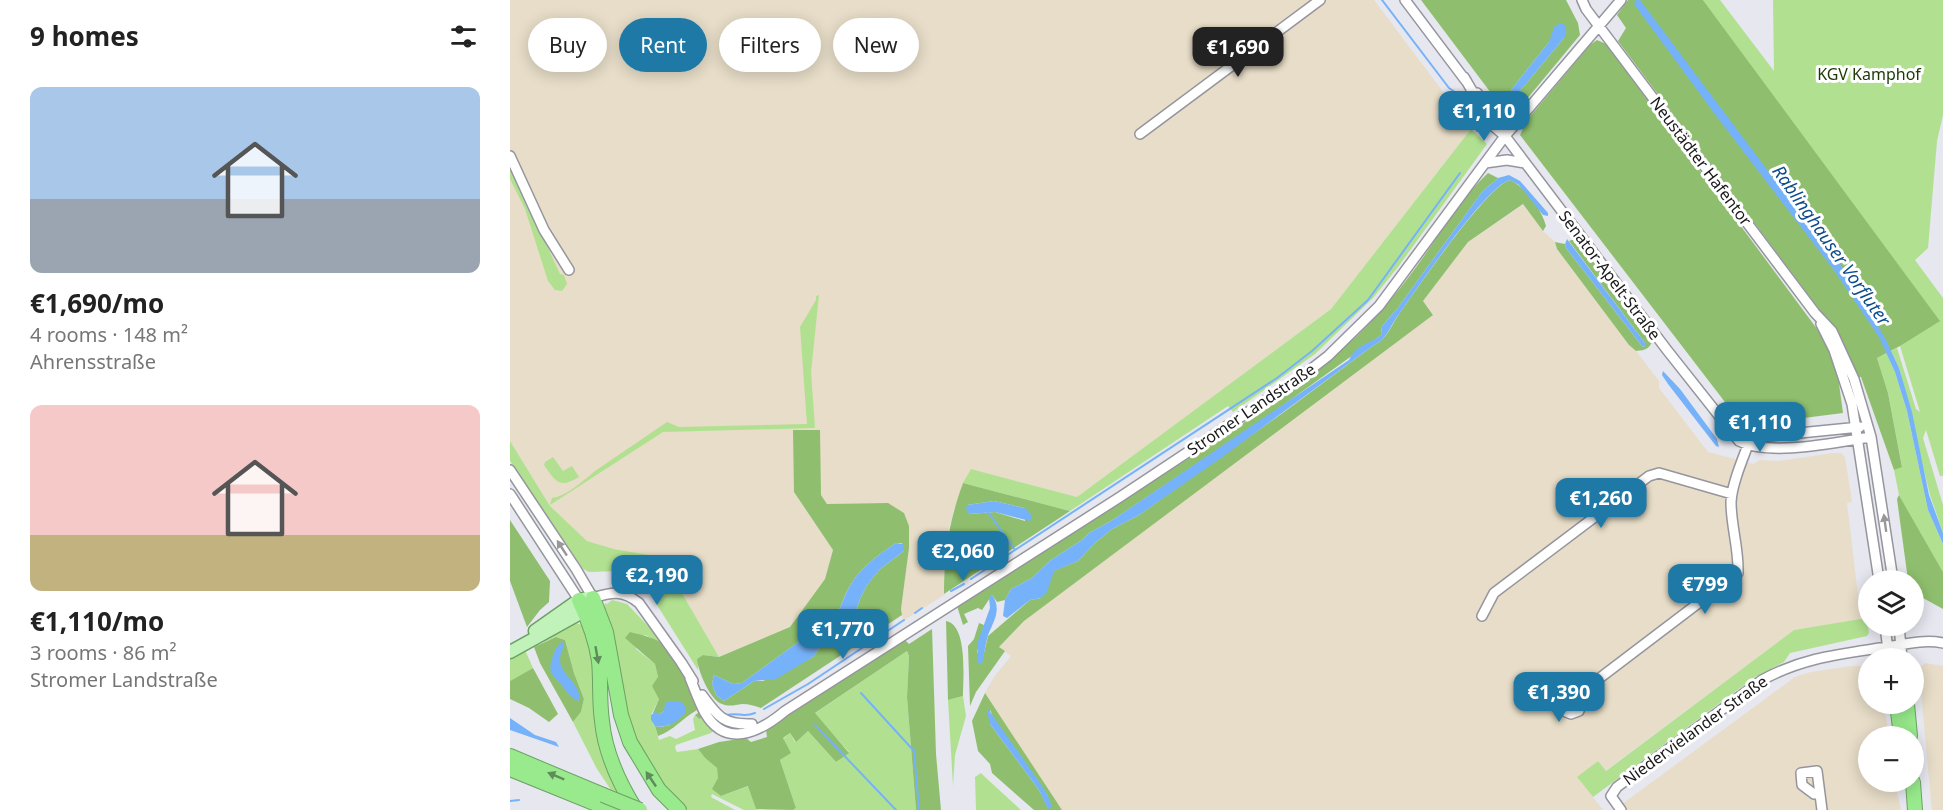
<!DOCTYPE html>
<meta charset="utf-8">
<style>
:root{--surface:#fff;--page:#f2f2f2;--text:#222;--muted:#767676;--accent:#1e79a7}
body{margin:0;font-family:"Noto Sans",sans-serif;background:var(--page);color:var(--text);height:100vh;display:flex;flex-direction:column;font-size:22px;white-space:nowrap}
*{box-sizing:border-box;margin:0}
p{font-size:20px;color:var(--muted)}
.icon{flex:none;width:33px;height:33px;fill:none;stroke:currentColor;stroke-width:2;stroke-linecap:round;stroke-linejoin:round}
.map{position:relative;flex:1;overflow:hidden}
.details{display:flex;flex-direction:column;background:var(--surface);width:510px}
.details>*{flex:none}
.guide{position:absolute;left:18px;top:18px;width:570px;height:54px;display:flex;gap:12px}
.buttons{position:absolute;left:1348px;top:570px;display:grid;gap:12px}
.buttons a{display:grid;place-items:center;width:66px;height:66px;border-radius:50%;background:var(--surface);box-shadow:0 3px 15px #0003;font-size:30px}
.price{position:absolute;translate:-50% -51px;padding:0 14px;border-radius:12px;background:var(--accent);color:#fff;font-size:20px;line-height:39px;filter:drop-shadow(0 2px 3px #0008)}
.price::after{content:'';position:absolute;left:50%;top:36px;width:18px;height:14px;margin-left:-9px;background:inherit;clip-path:polygon(0 0,100% 0,50% 100%)}
.price.selected{background:#222;color:#fff}
ul{padding:0;list-style:none}
li{display:grid;align-content:center;gap:12px;height:318px;padding:0 30px}
li span{display:grid;place-items:center;height:186px;border-radius:12px;color:#555}
li>.icon{margin-inline-start:auto}
span .icon{width:108px;height:108px;fill:#fffc;stroke-width:1}
li b{font-size:26px}
h2{display:flex;justify-content:space-between;align-items:center;height:72px;padding:0 30px;font-size:26px}
.tag{padding:0 21px;border-radius:27px;background:var(--surface);box-shadow:0 3px 15px #0003;font-size:21px;line-height:54px}
.tag.selected{background:var(--accent);color:#fff}
main{display:flex;flex:1;min-height:0}
.map>svg:first-child{display:block}
.industrial{fill:#e7ddc8}
.green{fill:#b1e190}
.forest{fill:#8fbf6e;fill-rule:evenodd}
.water{fill:#76b2f9}
.lines{fill:none;stroke-linecap:round;stroke-linejoin:round}
.stream{stroke:#76b2f9;stroke-width:2}
.minor-casing{stroke:#95959d;stroke-width:12}
.major-casing{stroke:#6ca165;stroke-width:15}
.highway-casing{stroke:#6ca165;stroke-width:16}
.minor{stroke:#fff;stroke-width:9}
.major{stroke:#c1f2ba;stroke-width:12}
.highway{stroke:#98ea8c;stroke-width:14}
.highway-bridge-casing{stroke:#6ca165;stroke-width:16;stroke-linecap:butt}
.highway-bridge{stroke:#98ea8c;stroke-width:14}
.oneway{fill:#989899}
.oneway2{fill:#5f8c5a}
.labels{text-anchor:middle;dominant-baseline:central;stroke-width:6;stroke-linejoin:round;paint-order:stroke}
.park-label{font-size:16px;fill:#1b3900;stroke:#fff}
.street-label{font-size:16px;fill:#19191c;stroke:#fff}
.water-label{font-size:18px;font-style:italic;fill:#0d4c8b;stroke:#fff}
</style>
<main>
<section class="details">
<h2>9 homes<svg class="icon" aria-label="filters" viewBox="0 0 24 24"><path d="M4 7h16M4 17h16"/><circle cx="9" cy="7" r="2"/><circle cx="15" cy="17" r="2"/></svg></h2>
<ul>
<li><span style="background:linear-gradient(#a9c7e8 60%,#9aa5b1 0)"><svg class="icon" aria-label="home" viewBox="0 0 24 24"><path d="M3 11l9-7 9 7M6 9v11h12V9"/></svg></span><div><b>€1,690/mo</b><p>4 rooms · 148 m²</p><p>Ahrensstraße</p></div></li>
<li><span style="background:linear-gradient(#f6c9c9 70%,#c2b280 0)"><svg class="icon" aria-label="home" viewBox="0 0 24 24"><path d="M3 11l9-7 9 7M6 9v11h12V9"/></svg></span><div><b>€1,110/mo</b><p>3 rooms · 86 m²</p><p>Stromer Landstraße</p></div></li>
</ul>
</section>
<div class="map">
<svg width="1433" height="810" viewBox="0 0 1433 810">
<rect width="100%" height="100%" fill="#e6e7ef"/>
<path class="industrial" d="M0,0h864l97,129 -140,180 -254,188 -106,-28 -17,40 -6,23 -4,26v37l-41,26 -2,-12 8,-60v-23l-5,-13 -17,-10 -60,1 -6,-9 -27,-3 39,58 -8,29 -35,48 -71,30 -58,-100 -47,-8 -27,-8 -37,-35 -40,-65z
M1014,204l19,27 12,11 2,7 72,96 7,6 23,30v7l49,64 45,12 7,-4 19,1 54,-8h8l4,4 7,45 -5,1 14,117 -67,10 -189,141 -7,-10 -20,17 25,32h-541l-77,-117 9,-16 17,-21 -12,-9 25,-26 25,-20 384,-287 -10,-13 45,-59z
M1415,663l18,3v144h-11l-1,-9 -12,-132z
M1342,666h17v38h15l5,32h-20v46h26l6,28h-287l181,-133 16,-5z"/>
<path class="green" d="M1193,0h17l54,71 -1,-71h170v115l-6,26 -9,107 -13,12 28,38v178h-3l-14,-46 -3,8 20,67v28l-13,-38 -31,-127 -8,-17 6,-3 19,61 4,3 -20,-66 39,-26z
M961,129l16,15 -89,123 -25,31 -58,56 -82,58 -5,-6 -158,105 -107,-28 8,-14 106,28 254,-188z
M0,165l50,109 4,1 3,9 -5,7 -7,-1 -7,-9 -23,-72 -15,-30z
M309,295l-8,77 4,56 -152,4 -113,73 2,-7c15,-2 32,-18 43,-27l72,-49 12,5 128,-3 -7,-97 16,-27v-4z
M1377,353l8,19 12,39 21,99 15,34v28l-44,-77 -5,-25 8,-4 -14,-73 -11,-35z
M0,441l40,65 37,35 27,8 47,8 58,100 -16,-2 -5,4v11l-53,-84 -27,-15 -29,1 -6,-3 -73,-108z
M43,457l10,14 9,-5 7,11c-20,12 -23,5 -35,-12l1,-3z
M102,600l15,4 21,22 2,-1 14,20 -19,-10 -9,14 19,15 3,13 1,22 -8,16v5l4,6 4,14 11,-4 6,3 19,-9 -2,-11 2,-4 4,4 5,-2 10,13 -3,3 -35,12 -1,3 2,4 21,-3 7,9 12,10 4,28 28,-10 7,23 3,1h-15l-32,-16 -1,3 24,13h-50l-17,-18 -26,-36 -15,-40 -11,-69 -12,-39 1,-5 2,1z
M1357,618l2,15 -2,3 -77,17 -6,9 -29,15 -162,120 -16,-20 21,-16 8,10 188,-141z
M66,623l6,2 5,7 33,161 -9,-3 -14,-21 -24,-47 8,-10 3,-13 -10,-26 -9,-33 -9,-3 -12,5 -1,-3z
M15,650l8,18 -23,13v-23z
M397,651l2,5 -2,41 9,113h-123l3,-2 -16,-48 10,-7 -7,-14 7,-6 5,9 13,-11 28,31 13,-10 -35,-38z
M453,696l3,20 -11,39 -2,31 -5,-86z
M471,773l4,4 36,33h-45l-1,-33z"/>
<path class="forest" d="M911,0h145l12,23 2,12 -63,76 -7,3 -4,-1zM1054,38l-45,54 -8,-2 38,-48z
M1118,0h75l237,321 -40,25 -23,12 11,35 14,74 -8,3 -33,-93h-3l-24,-48 -216,-288 8,-13 -9,-13z
M1087,40l9,4 217,293 11,22 8,24 -3,1 4,29 -70,9 -23,-1 -22,-15 -208,-271 7,-15 63,-75z
M978,173l10,5 -16,14 -85,117 -15,17 -1,9 -109,78 -161,108 -22,12 -7,7 -31,20 -19,18 -21,11 -6,11 -8,2 -5,-7 -10,15 -4,-2 -14,6 4,8 -5,3 -6,-19c68,-43 136,-87 204,-130 68,-43 137,-86 196,-140 20,-20 40,-43 57,-66 24,-32 44,-69 74,-97z
M1000,180c16,7 32,30 36,46l-3,5 -20,-27 -55,38 -45,59 10,14 -409,306 -25,26 6,4 -29,41 -6,14 -2,-60 6,-7 5,-16 5,2 -7,27 5,9 6,-25 42,-36 11,-2 12,-27 25,-10 18,-19 16,-13 27,-14 145,-103 90,-67c13,-6 17,-19 25,-31 17,-24 88,-128 111,-134z
M1066,238l77,102c-4,9 -7,10 -17,11l-7,-6 -72,-96 -2,-7 10,2 1,4 76,98 3,1v-4l-76,-102z
M283,430h27l1,65 6,9 61,-1 16,10 5,13v22l-8,61 1,6 -141,93c-6,-2 -12,-4 -19,-4 -7,1 -13,3 -20,0 -12,-4 -24,-33 -25,-45l6,-4 16,2 71,-30 35,-48 8,-29 -39,-58zM386,543h6l2,8 -24,18 -13,16 -7,14 -7,20 -30,24 -10,14 -50,24h-9l-30,20 -8,-6 -4,-11 2,-9 19,9 9,-1 55,-40 23,-21 16,-5c5,-10 8,-22 14,-31 10,-19 29,-31 46,-43z
M453,483l107,28 -126,83c0,-41 5,-73 19,-111zM484,501l31,7v13l-30,-9 -26,2 -2,-9z
M1389,495l44,77v37l-29,-16v-13h-6l-11,-81z
M0,520l40,61 -1,21 -9,8 -13,17 -17,-46z
M436,621c22,4 17,57 17,75l-15,4z
M422,629l4,125 5,56h-25l-9,-113 2,-41 -2,-5 -92,62 34,40 -13,9 -28,-31 -12,11 -6,-9 -7,5 8,15 -11,7 16,48 -3,2 -37,-1 -8,-23 -27,10 -9,-7 6,-11 -1,-10 -12,-10 -7,-9 21,-7 27,-4 5,4 16,-5 -1,-7 139,-90 4,4z
M120,632c12,3 27,6 35,14 15,16 31,51 39,71l-5,2 -4,-4 3,-2 -1,-3c-13,7 -24,21 -39,26l-3,-10 6,1 9,-2 -6,-14 -4,3 -7,-1 6,-14 -7,-13 6,-9 -3,-13 -30,-26z
M46,637l9,3 9,33 10,26 -3,13 -8,10 -33,-59 -6,-16z
M23,668l25,46 -9,8 -20,-14 -19,-9v-18z
M475,693l77,117h-28l-42,-37 -2,-9 -12,-13 -6,-30zM480,710l4,10 54,76v12l-9,-18 -49,-66z"/>
<path class="water" d="M1126,0h4l173,231 18,19 30,46 25,44 13,28 13,44 17,83 14,38v11l-15,-34 -21,-99 -12,-39 -16,-35 -46,-68 -119,-156 -80,-109z
M1049,24h5c3,6 3,9 0,14l-45,54 -5,3 -3,-5 38,-48 5,-15z
M999,175l11,6 28,32v3l-5,-1 -24,-30 -9,-5c-23,5 -94,110 -111,134 -9,12 -12,25 -25,31l-153,113 -82,57 -27,14 -16,13 -18,19 -24,10 -7,21 -6,6 -11,2 -23,18 -4,-2 2,-16 6,-11 21,-11 19,-18 31,-20 7,-7 22,-12 238,-161c9,-17 19,-15 32,-25l1,-9 15,-17 85,-117 16,-14z
M1057,239l78,104v4l-3,-1 -76,-98 -1,-4z
M1153,371l17,18 37,50 2,8 -3,-1 -48,-62 -6,-9z
M484,501l31,7 7,8 -2,5 -35,-9 -26,2 -3,-5 1,-4z
M386,543l8,1v7l-24,18 -13,16 -7,14 -7,20 -30,24 -10,14 -37,22 -22,2 -30,20 -8,-6 -4,-11 2,-9 19,9 9,-1 55,-40 23,-21 16,-5c5,-10 8,-21 14,-31 10,-19 29,-31 46,-43z
M482,595c10,14 2,26 -4,40 -3,10 -4,20 -6,29h-3l-2,-3 1,-20 12,-33 -1,-11z
M53,642l1,2c-1,5 -4,11 -4,15 0,17 22,24 19,42 -9,-4 -10,-6 -15,-13 -10,-14 -19,-12 -10,-35 2,-5 3,-8 9,-11z
M161,701h9l5,5 1,6c-7,9 -19,17 -31,14l-4,-6v-5l4,-3 5,2 4,-3 1,-8z
M478,709l52,74 8,13 4,11 -4,2 -9,-19 -49,-66 -3,-13z
M0,718l25,17 21,7 3,5 -49,-17z"/>
<g class="lines">
<path class="stream" d="M872,0l67,88c14,8 25,28 28,43
M478,512l27,38 262,-172 35,-27 56,-51 92,-127
M461,579l44,-29
M441,591l13,-7
M405,613l7,-5
M351,693l53,58 5,59
M254,709l44,-25 96,-64
M217,715c11,-3 16,3 28,-2
M305,725l81,85
M0,801l9,-1"/>
<defs>
<path id="minor" d="M895,0l61,81
M1072,0l4,9 229,304 17,18 22,48 17,58 22,143
M954,77l28,48 13,11 162,214 72,91c31,16 98,1 132,-4
M967,93l21,27 5,12
M630,134l180,-134
M0,156l34,74 25,40
M975,163l22,-3 18,3
M1311,324l13,26 18,54 27,176
M1215,420l27,14 17,2 91,-9
M0,470l66,99 17,29c19,-6 30,-8 46,5l42,59 12,19
M0,494l69,106
M972,616l12,-23 155,-117 10,-3 73,21
M1375,626l4,32
M1389,626l3,32
M180,678c5,12 9,24 15,35 21,36 55,19 80,-2l335,-214 181,-120 27,-21 51,-50 126,-170 116,-136
M1074,690l-5,21 -8,3 -5,-2 -2,-7 2,-6 18,-9 154,-117c1,-24 -7,-47 -7,-71 1,-20 14,-48 21,-68
M192,695c16,22 22,30 50,29
M1310,794h-6l-12,-9 -1,-12 16,-2 5,39
M1111,810l-10,-14 6,-9 145,-107c42,-23 80,-26 125,-33 18,-3 38,-8 56,-4"/>
<path id="major" d="M25,631l44,-31 10,-2
M0,652l74,-41 5,-7"/>
<path id="highway" d="M83,598l13,34 15,83 9,27 29,48 20,20
M69,600c9,19 17,40 20,61 2,20 0,40 3,60 3,32 17,62 34,89
M1387,704l4,32
M1397,704l3,32
M0,756l93,39
M0,769l101,41
M1403,782l2,28"/>
</defs>
<use href="#minor" class="minor-casing"/>
<use href="#major" class="major-casing"/>
<use href="#highway" class="highway-casing"/>
<use href="#minor" class="minor"/>
<use href="#major" class="major"/>
<use href="#highway" class="highway"/>
<defs>
<path id="highway-bridge" d="M93,795l37,15"/>
</defs>
<use href="#highway-bridge" class="highway-bridge-casing"/>
<use href="#highway-bridge" class="highway-bridge"/>
</g>
<defs><path id="oneway-solid" d="M-6-.8H1V-3.2L6.5 0L1 3.2V.8H-6Z" transform="scale(1.5)"/></defs>
<g class="oneway">
<use href="#oneway-solid" transform="translate(1375 523) rotate(-98)"/>
<use href="#oneway-solid" transform="translate(52 548) rotate(-123)"/>
</g>
<g class="oneway2">
<use href="#oneway-solid" transform="translate(87 655) rotate(80)"/>
<use href="#oneway-solid" transform="translate(46 776) rotate(-157)"/>
<use href="#oneway-solid" transform="translate(141 779) rotate(-124)"/>
</g>
<g class="labels">
<g class="park-label">
<text x="1359" y="74">KGV Kamphof</text>
</g>
<g class="street-label">
<text transform="translate(1191 161) rotate(53)">Neustädter Hafentor</text>
<text transform="translate(1100 275) rotate(53)">Senator-Apelt-Straße</text>
<text transform="translate(741 409) rotate(-34)">Stromer Landstraße</text>
<text transform="translate(1185 730) rotate(-36)">Niedervielander Straße</text>
</g>
<g class="water-label">
<text transform="translate(1322 245) rotate(55)">Rablinghauser Vorfluter</text>
</g>
</g>
</svg>
<div class="buttons">
<a><svg class="icon" aria-label="layers" viewBox="0 0 24 24"><path d="M12 4l9 5-9 5-9-5zM3 14l9 5 9-5"/></svg></a>
<a>+</a>
<a>−</a>
</div>
<b class="price selected" style="left:728px;top:78px">€1,690</b>
<b class="price" style="left:974px;top:142px">€1,110</b>
<b class="price" style="left:1250px;top:453px">€1,110</b>
<b class="price" style="left:1091px;top:529px">€1,260</b>
<b class="price" style="left:453px;top:582px">€2,060</b>
<b class="price" style="left:147px;top:606px">€2,190</b>
<b class="price" style="left:1195px;top:615px">€799</b>
<b class="price" style="left:333px;top:660px">€1,770</b>
<b class="price" style="left:1049px;top:723px">€1,390</b>
<div class="guide">
<a class="tag">Buy</a>
<a class="tag selected">Rent</a>
<a class="tag">Filters</a>
<a class="tag">New</a>
</div>
</div>
</main>
